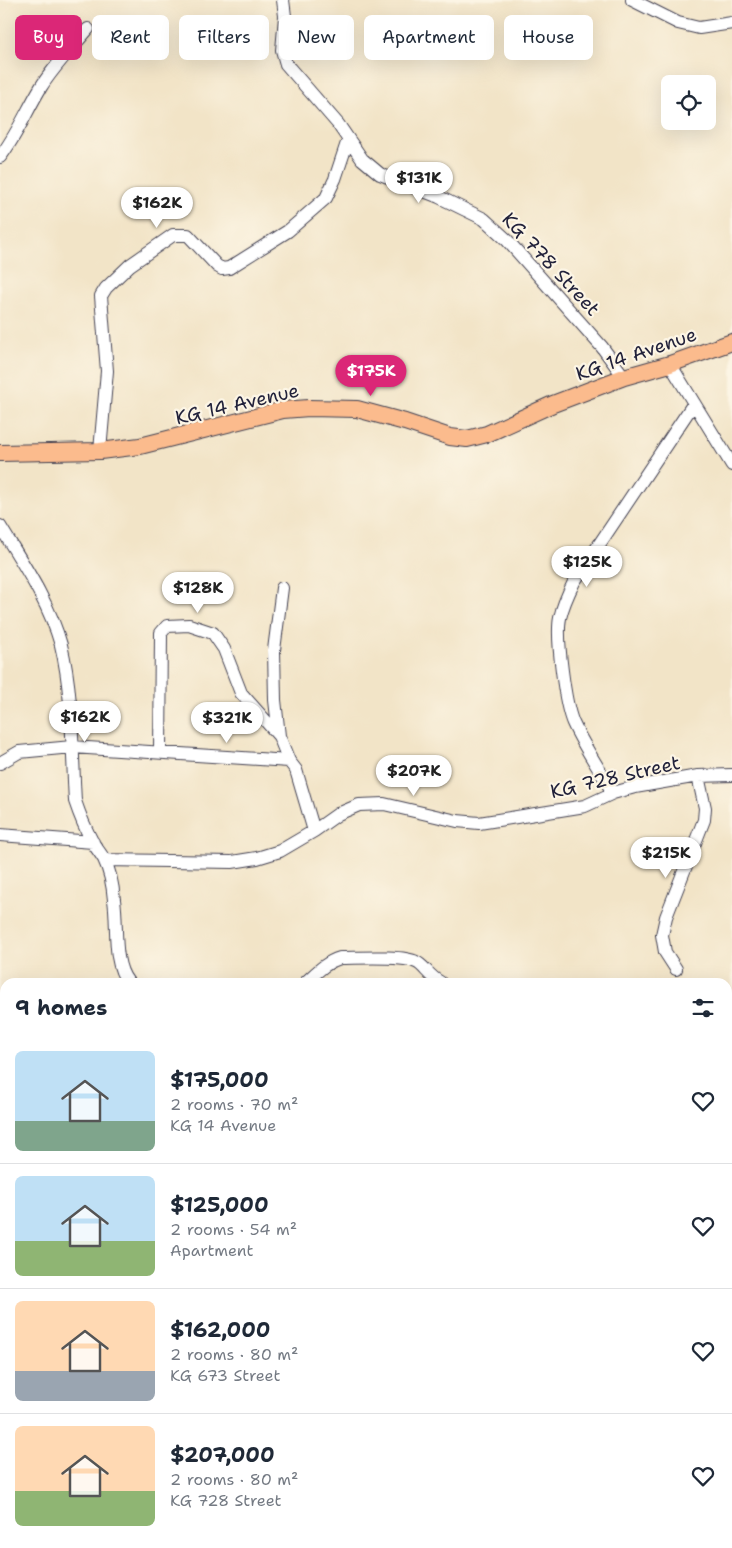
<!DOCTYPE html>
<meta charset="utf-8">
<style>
:root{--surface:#fff;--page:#f2f2f3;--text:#1f2937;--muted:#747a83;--line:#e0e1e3;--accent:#db2777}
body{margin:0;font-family:"Shantell Sans",sans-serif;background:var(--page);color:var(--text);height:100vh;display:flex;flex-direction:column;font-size:19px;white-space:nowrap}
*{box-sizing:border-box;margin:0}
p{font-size:16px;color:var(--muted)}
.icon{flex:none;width:28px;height:28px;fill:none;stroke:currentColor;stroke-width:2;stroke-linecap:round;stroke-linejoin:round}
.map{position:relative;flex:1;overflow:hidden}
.side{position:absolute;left:0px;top:978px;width:732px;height:571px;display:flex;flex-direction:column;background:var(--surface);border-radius:15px 15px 0 0;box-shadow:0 5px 20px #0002}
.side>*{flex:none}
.hud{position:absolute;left:15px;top:15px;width:702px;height:45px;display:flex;gap:10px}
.tools{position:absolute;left:661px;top:75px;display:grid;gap:10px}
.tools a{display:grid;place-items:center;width:55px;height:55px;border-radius:8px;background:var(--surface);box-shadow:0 5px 20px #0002;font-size:25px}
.price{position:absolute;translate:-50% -42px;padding:0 11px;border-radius:18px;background:#fff;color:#222;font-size:16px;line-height:32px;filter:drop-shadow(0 1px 2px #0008)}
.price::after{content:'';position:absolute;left:50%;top:30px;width:15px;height:11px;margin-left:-8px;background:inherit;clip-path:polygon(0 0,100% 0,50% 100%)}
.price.current{background:var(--accent);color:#fff}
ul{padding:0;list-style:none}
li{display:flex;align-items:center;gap:15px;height:125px;padding:0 15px}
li+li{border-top:1px solid var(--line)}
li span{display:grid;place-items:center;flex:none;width:140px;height:100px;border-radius:8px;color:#555}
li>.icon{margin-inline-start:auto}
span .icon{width:60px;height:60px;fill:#fffc;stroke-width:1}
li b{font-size:21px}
h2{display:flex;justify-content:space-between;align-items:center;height:60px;padding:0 15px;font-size:21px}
.tag{padding:0 18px;border-radius:8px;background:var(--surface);box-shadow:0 5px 20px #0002;font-size:18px;line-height:45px}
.tag.current{background:var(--accent);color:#fff}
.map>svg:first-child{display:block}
.building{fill:#eeb57a}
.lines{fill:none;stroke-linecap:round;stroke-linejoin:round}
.minor-casing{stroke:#413f50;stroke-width:14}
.major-casing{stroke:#413f50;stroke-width:18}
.minor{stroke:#fff;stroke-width:12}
.major{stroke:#fbbb8d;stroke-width:16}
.labels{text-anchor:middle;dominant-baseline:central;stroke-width:4.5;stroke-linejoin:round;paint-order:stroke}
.street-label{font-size:19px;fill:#22223b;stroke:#fcf5e5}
</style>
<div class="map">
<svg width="732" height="1548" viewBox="0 0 732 1548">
<rect width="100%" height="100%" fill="#fcf5e5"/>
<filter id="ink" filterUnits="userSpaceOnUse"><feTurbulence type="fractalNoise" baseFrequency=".02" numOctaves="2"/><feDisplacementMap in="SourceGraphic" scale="10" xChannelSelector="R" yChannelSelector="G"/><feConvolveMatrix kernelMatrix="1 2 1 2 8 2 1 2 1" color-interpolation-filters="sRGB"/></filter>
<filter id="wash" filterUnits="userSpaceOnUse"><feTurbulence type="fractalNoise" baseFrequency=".0096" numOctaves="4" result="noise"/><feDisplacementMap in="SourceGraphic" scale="20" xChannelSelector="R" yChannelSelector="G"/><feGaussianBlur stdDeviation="1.12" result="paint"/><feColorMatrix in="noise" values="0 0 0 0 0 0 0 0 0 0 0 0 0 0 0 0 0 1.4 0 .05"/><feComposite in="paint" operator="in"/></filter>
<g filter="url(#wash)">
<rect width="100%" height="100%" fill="#f2e4c7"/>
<g id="blocks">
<path class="building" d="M728,1359l4,4v12l-4,6z
M559,1544h16v4h-16z"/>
</g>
</g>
<g filter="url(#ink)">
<use href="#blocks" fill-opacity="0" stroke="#413f50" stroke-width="1"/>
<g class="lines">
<defs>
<path id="minor" d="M283,0l2,16 -3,34 4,14 52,60 24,35 18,15 59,23 45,22 23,21 95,107 22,30
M632,0l46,23 21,5 33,-5
M0,157c17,-22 27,-47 41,-70 13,-21 31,-39 47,-58
M670,364l62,101
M100,451l7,-80 -6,-75 5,-8 24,-23 43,-30h15l29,31 5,3 7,-1 59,-37 38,-33 9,-19 13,-39
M0,526c23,38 49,76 61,119 12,48 11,106 14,156 5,15 11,29 18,42 4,6 8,11 11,16 6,12 9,28 10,41 4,24 -2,63 14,82
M279,736l-4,-36 -1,-50 8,-62
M160,753l1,-120 6,-7 22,-1 24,8 11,16 17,44 38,43 10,25
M0,763l19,-11 53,-5 217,14 7,9 18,61
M613,793c-13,-23 -29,-46 -40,-70 -8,-18 -17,-86 -13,-105 3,-14 8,-24 14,-36l120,-179
M0,835l93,7
M105,860l127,2 25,-4 23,-7 34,-20 24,-17 21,-9 25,-1 73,17 22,2 106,-17 28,-13 22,-6 63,-11 34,-1
M676,969l-11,-17 -3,-17 4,-18 38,-97 1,-12 -7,-32
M306,982c10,-9 20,-20 34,-24 17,0 63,-3 76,4 8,3 13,15 24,20
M0,1076h5
M728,1297l4,-2
M0,1430h5
M728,1434l4,6
M0,1447h5
M728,1497l4,-2
M104,1544l3,4
M209,1548l4,-4
M384,1548l4,-4
M593,1548l1,-4"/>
<path id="major" d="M0,453l100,-2 40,-5 143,-36 26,-2 48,1 48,13 45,15 17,2 20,-5 66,-30 71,-27 46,-13 62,-22"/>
</defs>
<use href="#minor" class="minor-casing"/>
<use href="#major" class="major-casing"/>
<use href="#minor" class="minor"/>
<use href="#major" class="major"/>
</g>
</g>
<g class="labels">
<g class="street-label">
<text transform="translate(551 264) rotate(47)">KG 778 Street</text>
<text transform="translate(636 354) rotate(-19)">KG 14 Avenue</text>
<text transform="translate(237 404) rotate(-13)">KG 14 Avenue</text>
<text transform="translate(615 777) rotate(-13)">KG 728 Street</text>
</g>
</g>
</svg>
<div class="tools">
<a><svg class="icon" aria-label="locate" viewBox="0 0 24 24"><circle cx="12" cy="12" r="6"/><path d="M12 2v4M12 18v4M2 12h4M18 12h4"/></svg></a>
</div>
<b class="price" style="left:419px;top:204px">$131K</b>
<b class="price" style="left:157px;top:229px">$162K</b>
<b class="price current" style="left:371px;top:397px">$175K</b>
<b class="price" style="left:587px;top:588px">$125K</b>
<b class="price" style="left:198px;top:614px">$128K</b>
<b class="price" style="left:85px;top:743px">$162K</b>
<b class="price" style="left:227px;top:744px">$321K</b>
<b class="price" style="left:414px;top:797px">$207K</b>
<b class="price" style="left:666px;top:879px">$215K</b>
<div class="hud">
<a class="tag current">Buy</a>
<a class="tag">Rent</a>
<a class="tag">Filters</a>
<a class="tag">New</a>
<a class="tag">Apartment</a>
<a class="tag">House</a>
</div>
<section class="side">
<h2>9 homes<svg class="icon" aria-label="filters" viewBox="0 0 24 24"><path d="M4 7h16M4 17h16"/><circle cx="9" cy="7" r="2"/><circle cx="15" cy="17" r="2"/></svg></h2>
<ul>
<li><span style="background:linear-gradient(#bfe0f5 70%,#7fa58c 0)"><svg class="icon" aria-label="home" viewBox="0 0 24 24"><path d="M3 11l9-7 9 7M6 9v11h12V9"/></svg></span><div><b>$175,000</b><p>2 rooms · 70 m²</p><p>KG 14 Avenue</p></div><svg class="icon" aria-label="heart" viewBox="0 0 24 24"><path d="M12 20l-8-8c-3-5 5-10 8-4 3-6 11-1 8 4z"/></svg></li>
<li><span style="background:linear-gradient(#bfe0f5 65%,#8fb573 0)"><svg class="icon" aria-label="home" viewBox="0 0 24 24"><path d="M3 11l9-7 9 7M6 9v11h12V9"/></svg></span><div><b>$125,000</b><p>2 rooms · 54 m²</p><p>Apartment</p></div><svg class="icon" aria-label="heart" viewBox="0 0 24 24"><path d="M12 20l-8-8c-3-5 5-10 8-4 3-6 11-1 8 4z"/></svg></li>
<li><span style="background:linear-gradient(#ffd9b3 70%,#9aa5b1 0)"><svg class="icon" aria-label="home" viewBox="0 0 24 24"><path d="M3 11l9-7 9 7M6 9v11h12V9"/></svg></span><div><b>$162,000</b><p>2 rooms · 80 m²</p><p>KG 673 Street</p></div><svg class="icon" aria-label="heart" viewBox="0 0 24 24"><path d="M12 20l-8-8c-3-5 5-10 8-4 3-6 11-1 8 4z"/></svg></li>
<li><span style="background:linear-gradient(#ffd9b3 65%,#8fb573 0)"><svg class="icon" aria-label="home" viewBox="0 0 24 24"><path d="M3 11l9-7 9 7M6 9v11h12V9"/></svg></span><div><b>$207,000</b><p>2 rooms · 80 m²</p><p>KG 728 Street</p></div><svg class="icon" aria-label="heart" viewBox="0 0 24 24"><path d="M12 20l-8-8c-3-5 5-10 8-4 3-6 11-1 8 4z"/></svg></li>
</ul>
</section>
</div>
